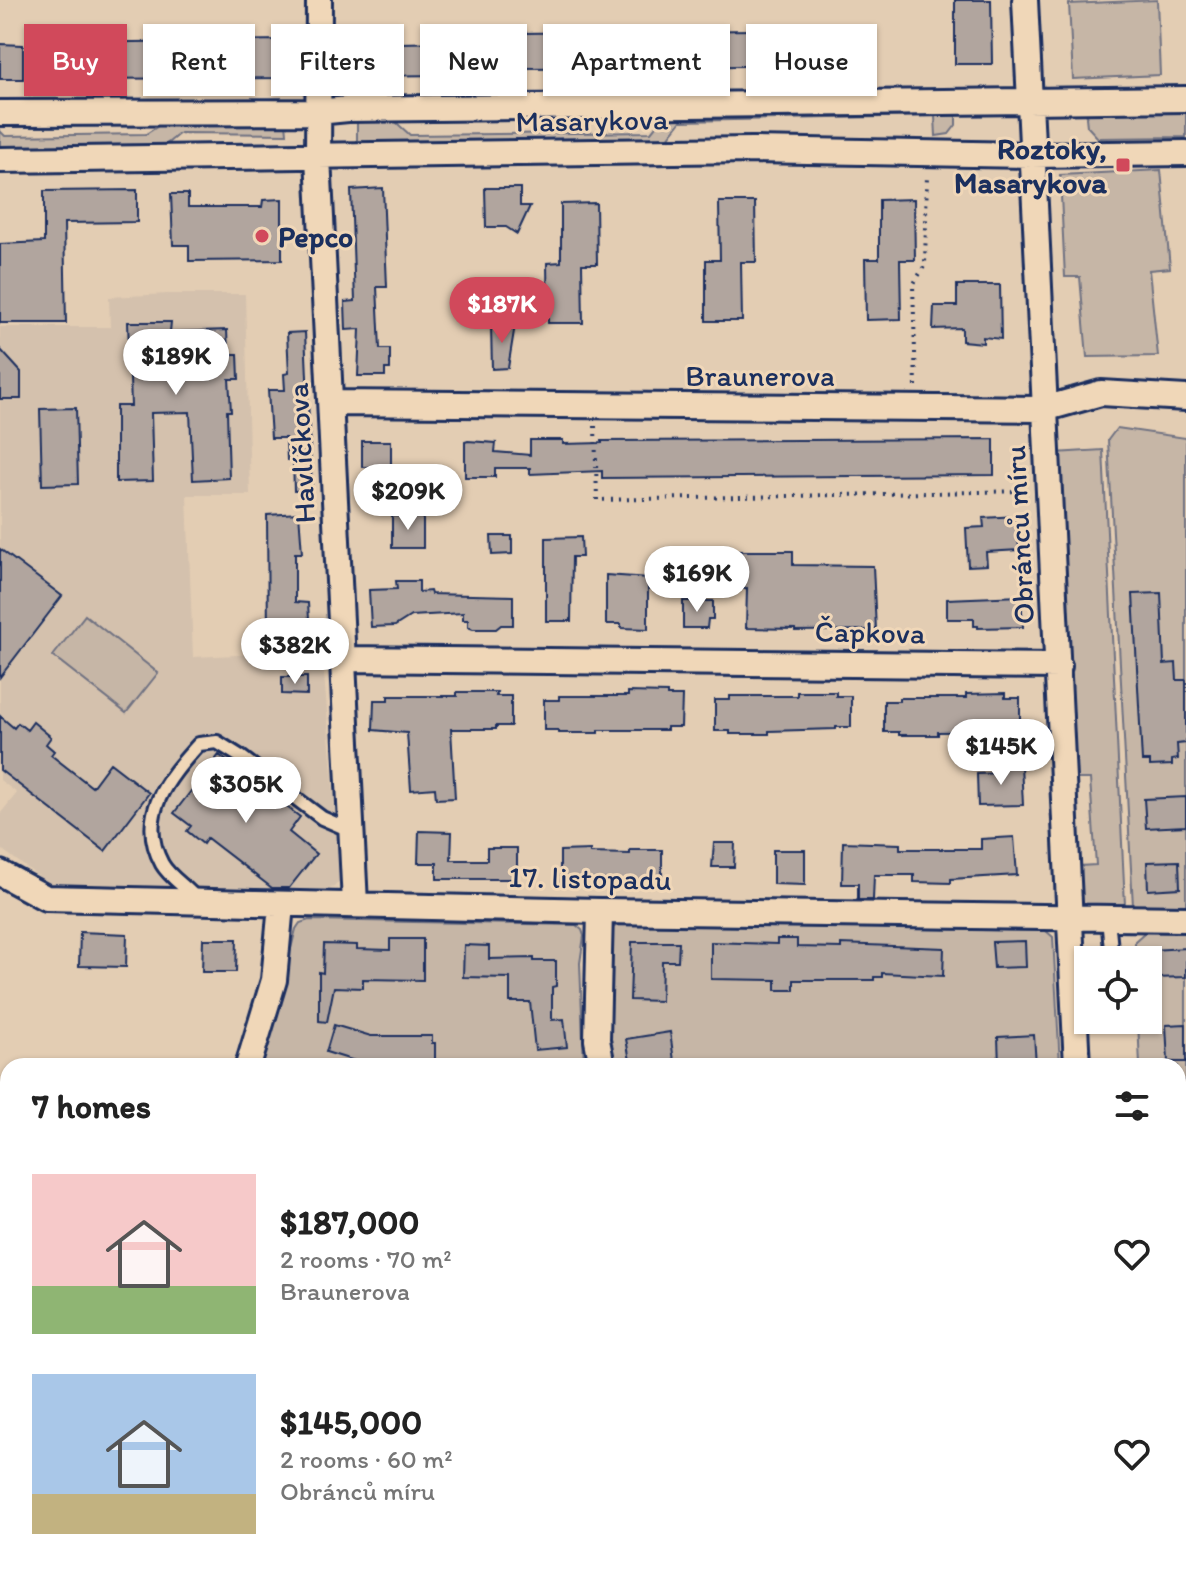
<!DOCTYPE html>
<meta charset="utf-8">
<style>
:root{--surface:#fff;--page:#f2f2f2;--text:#222;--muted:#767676;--accent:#d1495b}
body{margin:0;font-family:Itim,sans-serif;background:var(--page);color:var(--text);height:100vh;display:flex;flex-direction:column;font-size:30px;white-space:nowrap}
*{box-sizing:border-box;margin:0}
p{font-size:26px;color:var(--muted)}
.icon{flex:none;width:44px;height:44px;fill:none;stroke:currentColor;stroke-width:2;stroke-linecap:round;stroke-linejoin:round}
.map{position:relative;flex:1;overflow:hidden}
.sheet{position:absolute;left:0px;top:1058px;width:1186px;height:512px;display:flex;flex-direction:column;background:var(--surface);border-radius:24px 24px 0 0;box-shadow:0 2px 6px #0004}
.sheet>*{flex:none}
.hud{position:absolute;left:24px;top:24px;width:1138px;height:72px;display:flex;gap:16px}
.fabs{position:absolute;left:1074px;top:946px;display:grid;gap:16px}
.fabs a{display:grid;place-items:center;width:88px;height:88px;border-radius:0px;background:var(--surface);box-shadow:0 2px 6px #0004;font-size:40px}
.price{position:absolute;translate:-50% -68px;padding:0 18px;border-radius:28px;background:#fff;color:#222;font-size:26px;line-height:52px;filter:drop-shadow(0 2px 4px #0008)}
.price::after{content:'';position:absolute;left:50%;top:48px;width:24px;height:18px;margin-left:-12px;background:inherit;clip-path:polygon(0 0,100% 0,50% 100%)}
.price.on{background:var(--accent);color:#fff}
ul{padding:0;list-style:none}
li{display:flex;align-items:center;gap:24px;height:200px;padding:0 32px}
li span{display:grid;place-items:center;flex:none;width:224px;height:160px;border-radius:0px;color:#555}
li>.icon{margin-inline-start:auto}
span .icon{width:96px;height:96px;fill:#fffc;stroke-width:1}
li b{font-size:34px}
h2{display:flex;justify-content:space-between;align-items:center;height:96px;padding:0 32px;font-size:34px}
.tag{padding:0 28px;border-radius:0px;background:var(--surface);box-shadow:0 2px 6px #0004;font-size:28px;line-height:72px}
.tag.on{background:var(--accent);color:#fff}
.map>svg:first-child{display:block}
.built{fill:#d4c1ad}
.green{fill:#c6b6a6;stroke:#707282;stroke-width:2}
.building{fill:#b1a59e;stroke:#1b2f5e;stroke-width:2}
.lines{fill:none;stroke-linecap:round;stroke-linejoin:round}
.lane-casing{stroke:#1b2f5e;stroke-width:18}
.street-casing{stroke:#1b2f5e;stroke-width:30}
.path{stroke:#1b2f5e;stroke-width:4;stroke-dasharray:2 6;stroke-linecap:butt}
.lane{stroke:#f0d7b8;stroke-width:12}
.street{stroke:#f0d7b8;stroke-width:24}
.poi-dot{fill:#d1495b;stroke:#f0d7b8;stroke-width:3}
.labels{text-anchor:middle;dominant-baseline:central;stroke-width:6;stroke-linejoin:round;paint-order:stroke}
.street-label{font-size:30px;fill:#1b2f5e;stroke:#f0d7b8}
.poi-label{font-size:30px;font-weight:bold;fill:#1b2f5e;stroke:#f0d7b8;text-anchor:end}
</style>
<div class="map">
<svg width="1186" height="1570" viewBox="0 0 1186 1570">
<rect width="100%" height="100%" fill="#e3cdb3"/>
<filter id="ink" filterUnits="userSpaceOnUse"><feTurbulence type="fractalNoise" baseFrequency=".0125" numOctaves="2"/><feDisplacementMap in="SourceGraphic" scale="16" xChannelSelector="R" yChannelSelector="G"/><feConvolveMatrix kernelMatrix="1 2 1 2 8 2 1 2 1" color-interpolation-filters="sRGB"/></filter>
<g filter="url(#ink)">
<path class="built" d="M168,294h77l5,201h-63l6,162 129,-6 19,228 -7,8 -16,6 -269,-9 -49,-36v-34l17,-21 -17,-13v-453h110l-1,-30z"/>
<path class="green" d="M1157,0l3,75 -87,4 -4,-75z
M1186,105v32l-88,1 -11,-12 -1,-9 4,-7z
M669,110l287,3v12l-7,9 -13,2 -1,-20 -254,5 -17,22 -307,5v-34l31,1 22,20 241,-3z
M169,119l117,4 1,11 -107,-1 -22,18h-158v-20l5,5 141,-2z
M1161,170l9,98 -21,2 9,86 -71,1 -7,-80h-15l-5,-102z
M1117,428l69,10v469l-53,-1 -25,-466z
M1103,450l22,455 -45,3 -1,-42 17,-1 -6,-86h-17l-18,-326z
M85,615l73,58 -32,40 -73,-57z
M309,920l267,5 6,5 2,6 -4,27 4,103h-323l35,-137 4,-6z
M619,924l427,7 7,6 7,129h-446l-6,-39 4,-93 1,-6z
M1145,932l41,1v147l-8,1v-15h-38l-2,-46h10v-60h-13v-19z
M1186,1191v209l-8,20v-228z
M0,1210l8,5v347h3l-3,8h-8z
M1186,1445v125h-50l3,-8h39v-97z
M41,1562h412l-3,8h-413z
M481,1562h78l12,8h-94z
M611,1562h266l-4,8h-249z
M907,1562h214l-3,8h-214z"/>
<path class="building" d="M955,0h36l1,64h-37z
M841,29l1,36 -318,3 -1,-35z
M286,40v38l-227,1v-36z
M448,42l1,33 -99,1v-32z
M0,44l23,1v34h-23z
M383,188l4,99h-10l3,62h10v20h-5v7h-27l2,-47 -14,1 -1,-28 10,-1 -4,-111z
M485,188h35v18h10l-13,28 -11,-7h-20z
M137,190v32l-73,1 2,100h-66v-79l44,-2v-51z
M171,194h17v13h74l1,-7 19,-1v61l-93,1v-16h-16z
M914,199l1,61h-15l1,59 -35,1 -1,-61h14v-59z
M719,202h36l1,60h-15l1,59h-36v-61h14z
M596,203l1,61h-15l1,59h-35l-1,-60 14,-1v-58z
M957,285h43l1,54 -18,-2v6l-21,-2v-13l-29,1 1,-23h23z
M128,322h43l-1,10 57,-2 1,24h10l1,25h-10l2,32h-4l2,67 -36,2 -3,-68 -39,1 2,68 -37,1v-76h15z
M491,325h24l-7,43 -16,1z
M305,332l7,158 -18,1 -1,-31h-6l-1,-22h-15l-3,-48h17l-1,-16 5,-1 -2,-40z
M0,349l21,23v27h-21z
M76,408l2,76 -36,1 -2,-76z
M994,439v36l-392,3v-7l-72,3v-6h-35v9h-30v-35l3,-1 28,2 -1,9 35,3v-15h33v4l39,-1v-2z
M362,441h29v26h-29z
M299,513l3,40h-7v49l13,1 2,33 -42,2 -1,-123z
M423,515v33h-31v-32z
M1017,516l2,34 -33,2 1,13 -19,1 -2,-38 18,-1 -1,-9z
M491,536h21v18l-20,1z
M581,537l1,20h-10l-1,64h-25v-83z
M0,549l62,47 -62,81z
M735,551h58v14l80,1 3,64 -81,1v-2l-49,-1 1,-40 -12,1z
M606,575l42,3v51l-27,-1v-4h-15z
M396,581h23v11l11,-1 1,3 82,2v29h-12l-5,4h-23l-5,-2v-7h-5v-7l-52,3 -16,10 -24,1 -2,-37 28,-1z
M1161,593l3,71 12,-1 1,17h9v63l-9,1 1,15 -6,1v5l-22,1v-5h-8l-9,-167z
M1021,596l2,31 -45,1v-2h-4v-7h-27v-20z
M683,601h30v18h-5l-1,9h-24z
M282,677h25v18l-25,-1z
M457,692h40l-1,4h15v30h-15v3h-45l4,69 -19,1 -1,-11 -24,2 -4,-57 -34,-3 1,-30h14v-4h69z
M628,692l39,1v3h15l-1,31h-14v3h-69v3h-39l-1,-3h-14v-30h15v-4h69z
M797,692h39v4h15v31h-15v2l-67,2v3h-39v-3h-15v-31h15v-4h67z
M1005,693v5h15v30h-15v3l-67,1v3h-39v-3h-15v-31h15v-3h67v-4z
M0,716l14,12 4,-5 9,7 6,-8 18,15 -5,7 8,7 -3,4 41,32 18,-24 39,30 -44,58 -105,-81z
M219,755l81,62 -11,15 27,22 -27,34h-17l-65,-50 -4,6 -16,-13 4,-5 -17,-13z
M1021,764l2,41 -45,1 -1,-32 22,-1v-7z
M1186,797v29l-40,2 -2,-29z
M419,831l33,1 -1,28h36v-12h30v31h-80v-16h-19z
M1014,837l3,38 -66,4v4l-37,-1v-7h-40l-1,25h-15v-16h-16l1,-42 57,2v5h81v-10z
M714,843h21l-1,24h-22z
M590,850v3l40,1v-4h32v33l-73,-4 -29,2v-30z
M773,850h32v35l-32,-1z
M1179,861l1,27 -32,2 -1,-28z
M80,932l47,2 -1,33 -47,-1z
M203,939h34l-1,33h-34z
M390,939h33v41l-60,-1v9l-29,-1 -7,35 -8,-1v-49l4,1 1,-29 33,1v4l33,1z
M777,939h20v8l44,1v-4l103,4 -1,28 -61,-3v4h-8v3h-80v10h-18v-10l-65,-1v-37l66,2z
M1025,941l1,26 -32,1 -2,-26z
M632,942h47l-1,19h-16l-1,40 -31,-1z
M464,945l25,1v13l45,-1v3h22v25l-4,1v33l12,-1 3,28 -32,3 -5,-48h-20v-24l-47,-1z
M1186,948v29l-33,1 -2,-28z
M1186,1024v38h-18l-2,-37z
M334,1025l37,11h61v7h3v23h-64l-45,-14z
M670,1032l4,29 -14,3v2h-29l-5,-27z
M1034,1035l2,30 -37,1 -1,-29z"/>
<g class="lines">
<defs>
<path id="lane" d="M197,900c-10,-13 -27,-22 -35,-36 -26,-48 5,-85 37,-120l18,-2 24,15 81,61 30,13
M1108,918l4,42
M1178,1124l8,-1"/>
<path id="street" d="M319,0l-1,157 37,747
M1025,0l52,1066
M0,113l317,-1 31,-3 838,-10
M0,160l752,-10 280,5 154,-2
M331,403l713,6 57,-16 85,5
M344,659l715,7
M0,873l46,25 554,13 586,8
M600,911l-3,129 5,26
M248,1066l26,-86 7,-75
M0,1141l8,5
M1178,1183h8
M0,1188l8,5
M1178,1435l8,-20
M594,1562l13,8
M681,1562l13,8
M26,1570l3,-8
M468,1570l4,-8
M889,1570l3,-8
M1125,1570l3,-8"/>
</defs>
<use href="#lane" class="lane-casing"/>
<use href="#street" class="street-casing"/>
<path class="path" d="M916,386l-3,-101 12,-20 2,-91
M595,426l2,74 429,-9"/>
<use href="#lane" class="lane"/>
<use href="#street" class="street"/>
</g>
</g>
<g class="poi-dot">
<rect x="1115" y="157" width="16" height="16" rx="4"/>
<circle cx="262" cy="236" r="8"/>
</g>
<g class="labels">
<g class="street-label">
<text transform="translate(592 120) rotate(-1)">Masarykova</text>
<text x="760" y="375">Braunerova</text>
<text transform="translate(301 453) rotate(-93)">Havlíčkova</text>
<text transform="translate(1019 535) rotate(-93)">Obránců míru</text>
<text transform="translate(870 632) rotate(1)">Čapkova</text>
<text transform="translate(590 878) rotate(1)">17. listopadu</text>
</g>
<g class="poi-label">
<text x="1107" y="148">Roztoky,<tspan x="1107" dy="34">Masarykova</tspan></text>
<text x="278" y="236" text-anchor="start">Pepco</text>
</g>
</g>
</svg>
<div class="fabs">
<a><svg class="icon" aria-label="locate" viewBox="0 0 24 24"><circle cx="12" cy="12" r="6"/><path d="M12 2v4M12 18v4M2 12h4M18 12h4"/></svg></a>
</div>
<b class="price on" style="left:502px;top:345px">$187K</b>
<b class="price" style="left:176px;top:397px">$189K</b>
<b class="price" style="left:408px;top:532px">$209K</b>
<b class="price" style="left:697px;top:614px">$169K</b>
<b class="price" style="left:295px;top:686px">$382K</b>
<b class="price" style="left:1001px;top:787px">$145K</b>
<b class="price" style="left:246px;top:825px">$305K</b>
<div class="hud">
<a class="tag on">Buy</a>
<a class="tag">Rent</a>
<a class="tag">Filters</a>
<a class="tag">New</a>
<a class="tag">Apartment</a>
<a class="tag">House</a>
</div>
<section class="sheet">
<h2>7 homes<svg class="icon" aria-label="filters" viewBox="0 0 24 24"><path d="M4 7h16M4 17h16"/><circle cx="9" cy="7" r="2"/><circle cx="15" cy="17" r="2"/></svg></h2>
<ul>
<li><span style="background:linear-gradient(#f6c9c9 70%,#8fb573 0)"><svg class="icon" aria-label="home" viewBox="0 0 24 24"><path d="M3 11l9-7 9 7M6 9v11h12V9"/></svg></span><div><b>$187,000</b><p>2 rooms · 70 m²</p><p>Braunerova</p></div><svg class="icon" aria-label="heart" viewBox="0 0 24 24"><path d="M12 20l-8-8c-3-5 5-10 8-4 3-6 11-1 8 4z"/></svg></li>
<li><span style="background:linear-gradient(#a9c7e8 75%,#c2b280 0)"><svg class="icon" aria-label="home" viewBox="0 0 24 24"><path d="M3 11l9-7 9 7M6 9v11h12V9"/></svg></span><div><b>$145,000</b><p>2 rooms · 60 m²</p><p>Obránců míru</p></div><svg class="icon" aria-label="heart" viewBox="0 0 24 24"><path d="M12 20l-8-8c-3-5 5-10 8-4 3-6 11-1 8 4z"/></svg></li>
</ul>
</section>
</div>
